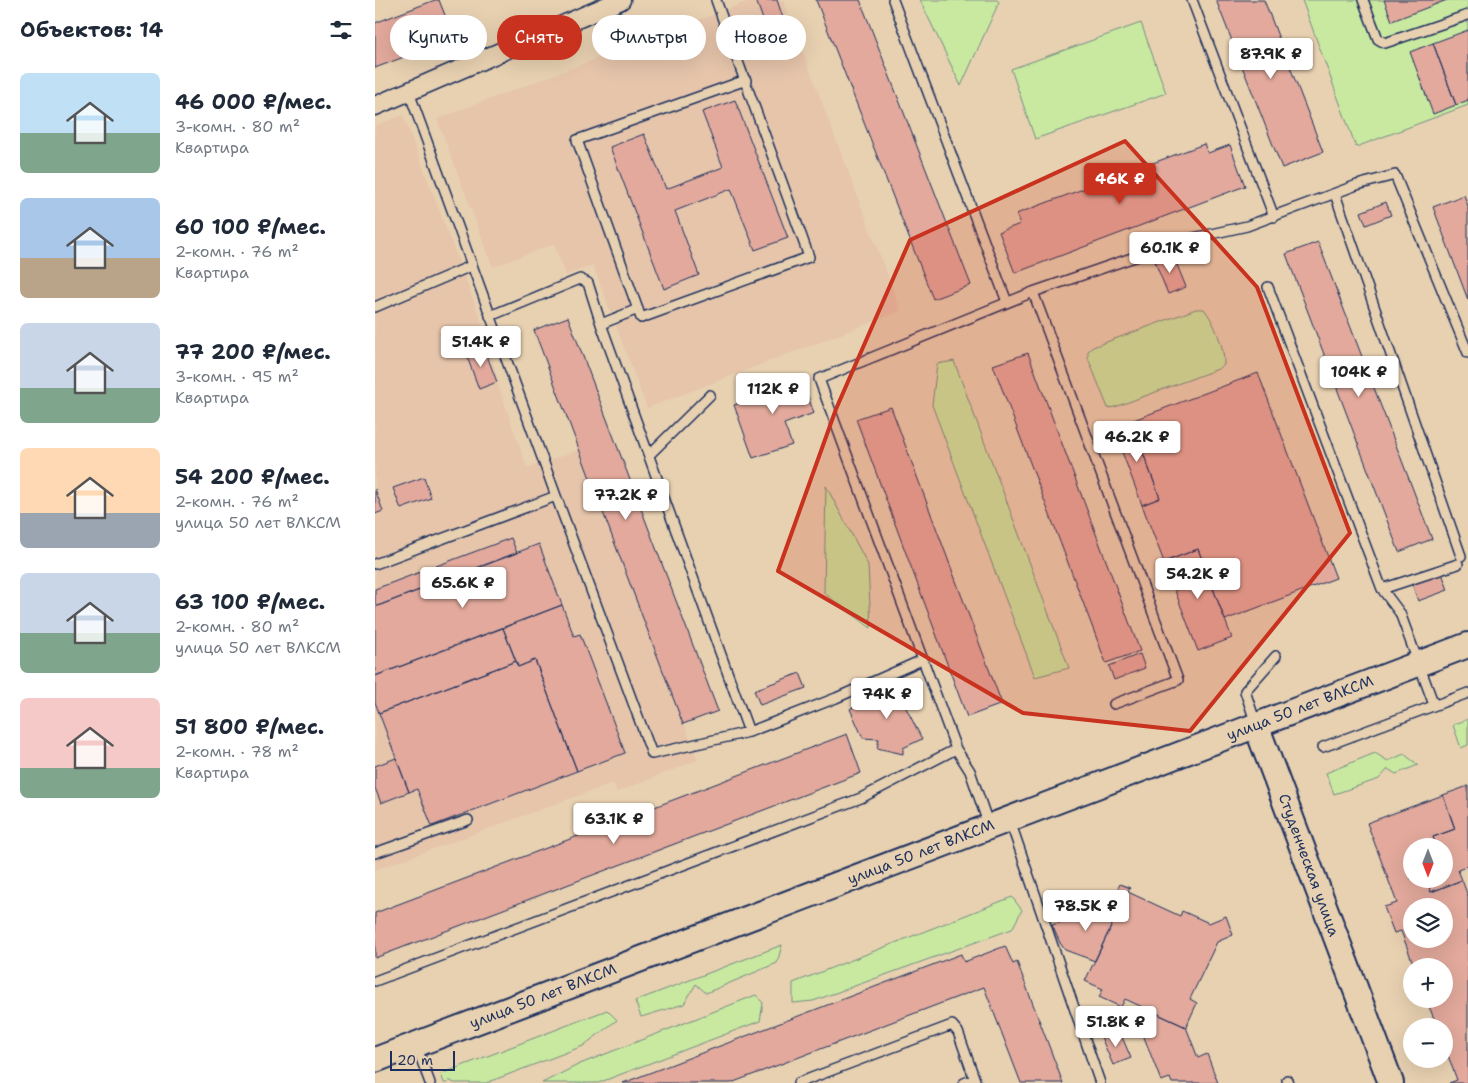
<!DOCTYPE html>
<html lang="ru">
<meta charset="utf-8">
<style>
:root{--surface:#fff;--page:#f2f2f3;--text:#1f2937;--muted:#747a83;--accent:#c8321e}
body{margin:0;font-family:"Shantell Sans",sans-serif;background:var(--page);color:var(--text);height:100vh;display:flex;flex-direction:column;font-size:19px;white-space:nowrap}
*{box-sizing:border-box;margin:0}
p{font-size:16px;color:var(--muted)}
.icon{flex:none;width:28px;height:28px;fill:none;stroke:currentColor;stroke-width:2;stroke-linecap:round;stroke-linejoin:round}
.map{position:relative;flex:1;overflow:hidden}
.sheet{display:flex;flex-direction:column;background:var(--surface);width:375px}
.sheet>*{flex:none}
.hud{position:absolute;left:15px;top:15px;width:475px;height:45px;display:flex;gap:10px}
.needle{width:32px;rotate:180deg}
.buttons{position:absolute;left:1028px;top:838px;display:grid;gap:10px}
.buttons a{display:grid;place-items:center;width:50px;height:50px;border-radius:50%;background:var(--surface);box-shadow:0 5px 20px #0002;font-size:25px}
.scale{position:absolute;left:15px;bottom:12px;width:65px;box-sizing:border-box;padding-left:5px;border:2px solid #1b2f5e;border-top:0;font-size:14px;line-height:18px;white-space:nowrap;color:#1b2f5e;-webkit-text-stroke:4px #e8d1b1;paint-order:stroke}
.price{position:absolute;translate:-50% -42px;padding:0 11px;border-radius:5px;background:#fff;color:#222;font-size:16px;line-height:32px;filter:drop-shadow(0 1px 2px #0008)}
.price::after{content:'';position:absolute;left:50%;top:30px;width:15px;height:11px;margin-left:-8px;background:inherit;clip-path:polygon(0 0,100% 0,50% 100%)}
.price.selected{background:var(--accent);color:#fff}
ul{padding:0;list-style:none}
li{display:flex;align-items:center;gap:15px;height:125px;padding:0 20px}
li span{display:grid;place-items:center;flex:none;width:140px;height:100px;border-radius:8px;color:#555}
li>.icon{margin-inline-start:auto}
span .icon{width:60px;height:60px;fill:#fffc;stroke-width:1}
li b{font-size:21px}
h2{display:flex;justify-content:space-between;align-items:center;height:60px;padding:0 20px;font-size:21px}
.pill{padding:0 18px;border-radius:22px;background:var(--surface);box-shadow:0 5px 20px #0002;font-size:18px;line-height:45px}
.pill.selected{background:var(--accent);color:#fff}
main{display:flex;flex:1;min-height:0}
.map>svg:first-child{display:block}
.built{fill:#e6c5ab}
.green{fill:#c9e9a1;stroke:#728c80}
.building{fill:#e2a99c;stroke:#1b2f5e;fill-rule:evenodd}
.lines{fill:none;stroke-linecap:round;stroke-linejoin:round}
.lane-casing{stroke:#1b2f5e;stroke-width:12}
.street-casing{stroke:#1b2f5e;stroke-width:21}
.secondary-casing{stroke:#1b2f5e;stroke-width:28}
.lane{stroke:#e8d1b1;stroke-width:9}
.street{stroke:#e8d1b1;stroke-width:18}
.secondary{stroke:#e8d1b1;stroke-width:24}
.marked{fill:#c8321e;fill-opacity:0.2;stroke:#c8321e;stroke-width:4;stroke-linejoin:round}
.labels{text-anchor:middle;dominant-baseline:central;stroke-width:4;stroke-linejoin:round;paint-order:stroke}
.street-label{font-size:15px;fill:#1b2f5e;stroke:#e8d1b1}
</style>
<main>
<section class="sheet">
<h2>Объектов: 14<svg class="icon" aria-label="filters" viewBox="0 0 24 24"><path d="M4 7h16M4 17h16"/><circle cx="9" cy="7" r="2"/><circle cx="15" cy="17" r="2"/></svg></h2>
<ul>
<li><span style="background:linear-gradient(#bfe0f5 60%,#7fa58c 0)"><svg class="icon" aria-label="home" viewBox="0 0 24 24"><path d="M3 11l9-7 9 7M6 9v11h12V9"/></svg></span><div><b>46 000 ₽/мес.</b><p>3-комн. · 80 m²</p><p>Квартира</p></div></li>
<li><span style="background:linear-gradient(#a9c7e8 60%,#b9a48a 0)"><svg class="icon" aria-label="home" viewBox="0 0 24 24"><path d="M3 11l9-7 9 7M6 9v11h12V9"/></svg></span><div><b>60 100 ₽/мес.</b><p>2-комн. · 76 m²</p><p>Квартира</p></div></li>
<li><span style="background:linear-gradient(#c9d6e8 65%,#7fa58c 0)"><svg class="icon" aria-label="home" viewBox="0 0 24 24"><path d="M3 11l9-7 9 7M6 9v11h12V9"/></svg></span><div><b>77 200 ₽/мес.</b><p>3-комн. · 95 m²</p><p>Квартира</p></div></li>
<li><span style="background:linear-gradient(#ffd9b3 65%,#9aa5b1 0)"><svg class="icon" aria-label="home" viewBox="0 0 24 24"><path d="M3 11l9-7 9 7M6 9v11h12V9"/></svg></span><div><b>54 200 ₽/мес.</b><p>2-комн. · 76 m²</p><p>улица 50 лет ВЛКСМ</p></div></li>
<li><span style="background:linear-gradient(#c9d6e8 60%,#7fa58c 0)"><svg class="icon" aria-label="home" viewBox="0 0 24 24"><path d="M3 11l9-7 9 7M6 9v11h12V9"/></svg></span><div><b>63 100 ₽/мес.</b><p>2-комн. · 80 m²</p><p>улица 50 лет ВЛКСМ</p></div></li>
<li><span style="background:linear-gradient(#f6c9c9 70%,#7fa58c 0)"><svg class="icon" aria-label="home" viewBox="0 0 24 24"><path d="M3 11l9-7 9 7M6 9v11h12V9"/></svg></span><div><b>51 800 ₽/мес.</b><p>2-комн. · 78 m²</p><p>Квартира</p></div></li>
</ul>
</section>
<div class="map">
<svg width="1093" height="1083" viewBox="0 0 1093 1083">
<rect width="100%" height="100%" fill="#e8d1b1"/>
<filter id="ink" filterUnits="userSpaceOnUse"><feTurbulence type="fractalNoise" baseFrequency=".02" numOctaves="2"/><feDisplacementMap in="SourceGraphic" scale="10" xChannelSelector="R" yChannelSelector="G"/><feConvolveMatrix kernelMatrix="1 2 1 2 8 2 1 2 1" color-interpolation-filters="sRGB"/></filter>
<g filter="url(#ink)">
<path class="built" d="M377,0h31l118,311 -254,97 -54,-143 -27,10 -12,-31 -61,23 -56,-148z
M28,115l87,229 7,38 30,86 52,-18 119,310 -81,32 -4,-9 -238,87v-744z"/>
<path class="green" d="M545,0h77l2,2 -38,84z
M927,0h166v105l-112,42z
M766,23l25,70 -131,46 -24,-70z
M821,309h8c10,12 21,40 20,56l-6,4 -103,38 -7,1 -20,-50v-7l5,-4z
M579,361l115,307 -34,9 -103,-272 5,-41z
M451,486l42,79 3,63 -47,-35z
M1093,719v26l-7,3 -8,-23z
M1000,753l13,8 16,-7 14,11 -22,9 -8,-5 -9,10 -45,15 -8,-21z
M637,897l10,13 -10,19 -199,72 -20,2v-20z
M407,945l-5,18 -71,30 -10,-9 -12,20 -43,13 -6,-16z
M381,995l7,8 -3,18 -162,62h-56l38,-19z
M232,1010l10,10 -34,26 -97,37h-32l-5,-3 -1,3h-4l-3,-9z"/>
<path class="building" d="M60,0h4l15,38 -79,30v-45z
M381,0h21l7,21 -18,7z
M441,0h44l111,285 -38,14z
M841,0h48l59,152 -41,16z
M1009,0h63l-55,21z
M1093,30v70l-12,5 -23,-62z
M1058,43l23,62 -23,9 -23,-62z
M360,100l53,138 -33,12 -24,-61 -56,22 24,64 -35,14 -54,-142 34,-13 22,55 57,-22 -21,-55z
M829,144l4,9 22,-8 15,41 -230,87 -16,-41 21,-8 -4,-10z
M1089,195l4,11v94l-35,-93z
M1011,202l5,13 -25,10 -5,-13z
M943,242l114,297 -33,13 -113,-298z
M798,255l13,32 -18,7 -13,-32z
M193,317l150,394 -35,13 -149,-394z
M109,348l13,34 -18,7 -13,-35z
M653,353l112,298 -34,12 -113,-298z
M883,373l78,205 -111,42 -27,-71 -34,13 -22,-57 18,-7 -29,-77z
M425,375l14,38 -30,11 8,21 -39,13 -19,-53 20,-7 -2,-7z
M516,407l111,297 -35,13 -111,-298z
M756,421l29,77 -18,7 -29,-77z
M49,477l7,21 -30,11 -8,-21z
M0,489l8,22 -8,3z
M136,538l6,15 -142,54v-18z
M164,544l23,61 -187,71v-69z
M823,549l34,89 -34,13 -34,-89z
M1067,573l6,17 -30,11 -6,-17z
M187,605l12,31 6,-2 45,119 -48,18 -42,-111 -17,7 -15,-39z
M128,628l13,33 -137,52 -4,-11v-26z
M765,654l5,14 -31,12 -5,-14z
M160,660l42,111 -145,55 -15,-37 -8,3 -30,-79 137,-52 2,6z
M425,673l6,15 -46,17 -6,-15z
M521,682l13,19 -5,3 18,35 -19,9v6l-26,-6 2,-9 -16,-1 -13,-29z
M472,734l14,39 -486,185v-45z
M21,758l13,34 -28,11 -6,-15v-22z
M1093,786v80l-10,4 4,10 -31,12 -5,-13h18v-33h-17l8,-3 -2,-6 22,-8 -12,-34z
M1068,795l12,34 -22,8 2,6 -8,3h-16v33h15l5,13 31,-12 6,16v187h-19l8,-3 -13,-35v-19h-7l-11,-27h18v-33h-30l-13,-35 -7,2 -10,-26 13,-4 -30,-80zM1036,906h33v33h-33z
M745,884l10,4 -2,4 52,24 2,-5 27,12 17,-7 7,19 -16,7 -27,57 7,4 -11,24 -61,-28 -4,8 -22,-10 4,-8 -18,-8 34,-71 -9,-5z
M735,905l9,5 -24,51 -30,-11 -5,-7 -8,-18z
M630,946l8,18 4,-2 46,121h-42l-37,-96 -253,96h-108l338,-129 3,8z
M776,1011l35,16 12,31 9,-4 11,29h-46l-2,-5 -9,3 -24,-62z
M744,1030l12,28 -18,7 -12,-28z"/>
<g class="lines">
<defs>
<path id="lane" d="M341,0c30,86 63,172 93,257l-168,61 -64,-178 169,-60
M518,0l114,302
M817,0l82,217
M988,0l15,39 7,4 83,-28
M34,92l147,404
M960,194l126,362
M893,287l114,302 18,24 34,92
M658,292l145,388 -64,24
M0,307l96,-41
M115,316l90,-37 8,4 13,41 148,408
M226,324l37,-15
M274,455l61,-60
M0,564l181,-68 96,258 97,-22 87,-34 86,-38
M1007,589l76,-25
M881,724l-11,-33 31,-35
M948,747l145,-54
M635,821l90,262
M614,826l-19,-55 -14,-22 -137,-370 214,-87 151,-52 63,-14 110,-41 38,-10 73,178
M0,853l93,-33
M0,981l486,-183 95,-49
M41,1045l14,38
M912,1080l1,3
M423,1083l154,-58 6,7 18,51
M589,1083l10,-4"/>
<path id="street" d="M0,106l246,-106"/>
<path id="secondary" d="M881,725l135,358
M0,1060l1093,-415"/>
</defs>
<use href="#lane" class="lane-casing"/>
<use href="#street" class="street-casing"/>
<use href="#secondary" class="secondary-casing"/>
<use href="#lane" class="lane"/>
<use href="#street" class="street"/>
<use href="#secondary" class="secondary"/>
</g>
</g>
<path class="marked" d="M750,141l132,146 93,246 -160,198 -167,-18 -245,-142 58,-162 74,-169z"/>
<g class="labels">
<g class="street-label">
<text transform="translate(925 708) rotate(-21)">улица 50 лет ВЛКСМ</text>
<text transform="translate(546 852) rotate(-21)">улица 50 лет ВЛКСМ</text>
<text transform="translate(934 865) rotate(70)">Студенческая улица</text>
<text transform="translate(168 996) rotate(-21)">улица 50 лет ВЛКСМ</text>
</g>
</g>
</svg>
<div class="buttons">
<a><svg class="needle" viewBox="-14 -14 28 28"><path d="M0-13l5 13h-10z" fill="#e53935"/><path d="M0 13l5-13h-10z" fill="#747a83"/></svg></a>
<a><svg class="icon" aria-label="layers" viewBox="0 0 24 24"><path d="M12 4l9 5-9 5-9-5zM3 14l9 5 9-5"/></svg></a>
<a>+</a>
<a>−</a>
</div>
<div class="scale">20 m</div>
<b class="price" style="left:896px;top:80px">87.9K ₽</b>
<b class="price selected" style="left:745px;top:205px">46K ₽</b>
<b class="price" style="left:795px;top:274px">60.1K ₽</b>
<b class="price" style="left:106px;top:368px">51.4K ₽</b>
<b class="price" style="left:984px;top:398px">104K ₽</b>
<b class="price" style="left:398px;top:415px">112K ₽</b>
<b class="price" style="left:762px;top:463px">46.2K ₽</b>
<b class="price" style="left:251px;top:521px">77.2K ₽</b>
<b class="price" style="left:823px;top:600px">54.2K ₽</b>
<b class="price" style="left:88px;top:609px">65.6K ₽</b>
<b class="price" style="left:512px;top:720px">74K ₽</b>
<b class="price" style="left:239px;top:845px">63.1K ₽</b>
<b class="price" style="left:711px;top:932px">78.5K ₽</b>
<b class="price" style="left:741px;top:1048px">51.8K ₽</b>
<div class="hud">
<a class="pill">Купить</a>
<a class="pill selected">Снять</a>
<a class="pill">Фильтры</a>
<a class="pill">Новое</a>
</div>
</div>
</main>
